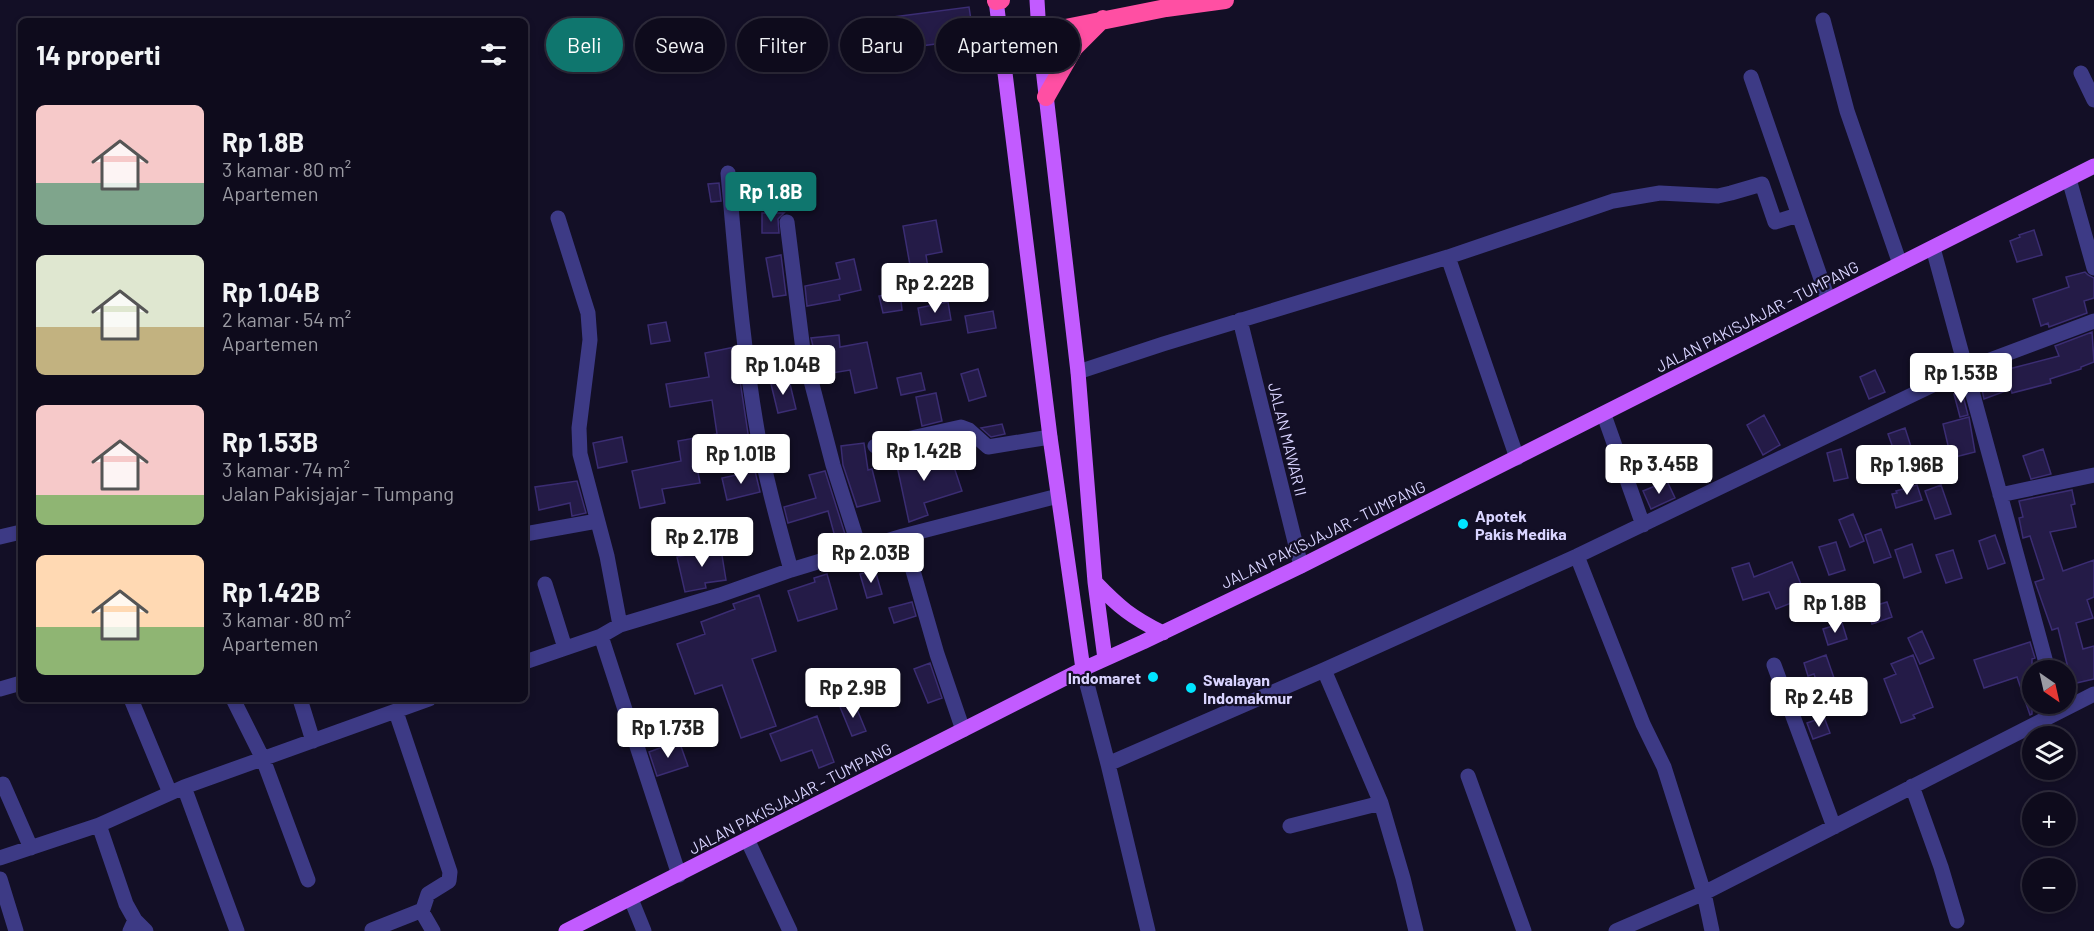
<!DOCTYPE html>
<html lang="id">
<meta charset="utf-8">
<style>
:root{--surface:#0e0b1c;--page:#171425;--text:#f1f3f6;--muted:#9b9ba3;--line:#2e2b3b;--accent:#0f766e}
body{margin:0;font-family:Barlow,sans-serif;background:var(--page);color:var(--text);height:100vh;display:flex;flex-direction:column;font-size:22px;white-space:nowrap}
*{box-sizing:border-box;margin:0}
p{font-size:20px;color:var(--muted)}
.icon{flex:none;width:33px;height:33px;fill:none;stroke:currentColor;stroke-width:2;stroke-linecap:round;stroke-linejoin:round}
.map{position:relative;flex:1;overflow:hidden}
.panel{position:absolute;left:18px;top:18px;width:510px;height:684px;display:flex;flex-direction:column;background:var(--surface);border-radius:9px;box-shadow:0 3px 9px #0003,0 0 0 2px var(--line)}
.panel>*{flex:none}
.top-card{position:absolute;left:546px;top:18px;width:570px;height:54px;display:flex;gap:12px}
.needle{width:39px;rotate:146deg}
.controls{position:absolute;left:2022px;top:660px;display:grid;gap:12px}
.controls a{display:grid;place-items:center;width:54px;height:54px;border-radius:50%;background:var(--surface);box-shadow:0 3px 9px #0003,0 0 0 2px var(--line);font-size:30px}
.price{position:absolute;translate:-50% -51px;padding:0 14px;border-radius:6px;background:#fff;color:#222;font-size:20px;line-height:39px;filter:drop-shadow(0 2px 3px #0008)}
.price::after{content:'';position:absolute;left:50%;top:36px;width:18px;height:14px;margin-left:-9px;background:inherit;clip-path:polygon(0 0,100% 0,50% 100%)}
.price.selected{background:var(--accent);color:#fff}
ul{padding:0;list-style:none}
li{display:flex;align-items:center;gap:18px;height:150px;padding:0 18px}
li span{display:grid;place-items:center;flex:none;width:168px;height:120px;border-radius:9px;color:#555}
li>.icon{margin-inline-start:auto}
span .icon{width:72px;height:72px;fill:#fffc;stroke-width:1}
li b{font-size:26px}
h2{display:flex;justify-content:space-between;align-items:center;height:72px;padding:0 18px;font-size:26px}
.chip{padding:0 21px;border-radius:27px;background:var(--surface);box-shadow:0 3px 9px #0003,0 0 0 2px var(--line);font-size:21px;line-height:54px}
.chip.selected{background:var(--accent);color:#fff}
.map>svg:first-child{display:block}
.building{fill:#241b47;stroke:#3b2d73;stroke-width:1.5}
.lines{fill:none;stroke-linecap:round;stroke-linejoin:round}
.minor{stroke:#3d3a85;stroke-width:15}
.primary{stroke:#c25bff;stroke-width:15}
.motorway{stroke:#ff4fa3;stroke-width:18}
.poi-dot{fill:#00e5ff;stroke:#130f26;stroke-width:2}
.labels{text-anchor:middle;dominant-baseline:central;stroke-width:4.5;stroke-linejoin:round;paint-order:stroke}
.street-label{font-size:16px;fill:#d9d4ff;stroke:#130f26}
.poi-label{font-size:16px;font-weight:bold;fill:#d9d4ff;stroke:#130f26;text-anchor:start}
</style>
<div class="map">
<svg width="2094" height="931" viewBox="0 0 2094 931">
<rect width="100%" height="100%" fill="#130f26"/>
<path class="building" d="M969,7l5,32 -107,14 -4,-32z
M719,183l2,18 -10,1 -3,-18z
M762,213h22l-6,6 1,14h-17z
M936,220l6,32 -16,3 2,13 -17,3 -8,-45z
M2034,230l8,25 -25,7 -7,-21 10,-4 -1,-2z
M781,255l5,40 -13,2 -7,-39z
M854,259l7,31 -22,5 1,5 -33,6 -2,-20 35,-7 -4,-16z
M2085,272l3,3 6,3v20l-10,3 3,12 -38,14 -1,-4 -7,3 -8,-27 36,-12 -3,-10z
M900,292l2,18 -19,3 -4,-17z
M948,302l3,18 -30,5 -3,-17z
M993,311l3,17 -28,5 -3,-17z
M666,322l4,19 -19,3 -3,-19z
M2092,332l2,30 -13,5v2l-31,10 1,4 -39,10 -1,-4 -27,10 -5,-24 16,-7 2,4 62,-16 -4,-10z
M839,335l1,12 27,-5 10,46 -22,5 -5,-23 -30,5 -9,-37z
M735,347l15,100 -55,10 5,26 -38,6 3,14 -25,5 -8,-37 49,-10 -3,-20 39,-7 -5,-34 -42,7 -4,-23 43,-7 -4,-24z
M978,369l8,27 -17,5 -8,-27z
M1875,370l10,22 -16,7 -9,-22z
M921,373l4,17 -24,5 -4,-17z
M789,380l7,29 -18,4 -7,-29z
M1962,392l6,23 -8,2 -6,-23z
M936,393l6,28 -20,5 -6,-29z
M1764,415l16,30 -17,10 -16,-30z
M1969,417l6,35 -24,6 -8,-34z
M1002,424l3,10 -14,3 -10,-9z
M1905,428l9,28 -16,6 -10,-28z
M622,437l5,25 -29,6 -5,-25z
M864,443l4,27 4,-1 8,32 -23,6 -14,-42 -2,-19z
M914,447l5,22 32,-11 11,33 -38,12 4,12 -19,7 -15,-70z
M1841,449l7,29 -14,3 -7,-28z
M2043,449l8,25 -20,5 -8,-23z
M755,471l5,21 -33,8 -5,-22z
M825,471l20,63 -10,3 -7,-26 -40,12 -4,-16 32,-9 -7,-23z
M577,481l9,32 -14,3 -2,-13 -31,7 -4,-23z
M1667,481l8,17 -24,11 -8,-18z
M1917,485l5,15 -26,8 -4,-14 5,-1 -1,-2z
M1941,485l10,29 -16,5 -10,-28z
M2072,490l3,14 -4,1 5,22 -26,5 13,39 31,-11v37l-7,3 6,18 -17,5 7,26 11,-3v33l-22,5 -14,-56 -6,2 -17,-48 9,-3 -14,-43 -7,2 -4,-20 4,-1 -4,-16z
M1853,514l11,27 -14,6 -11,-27z
M1881,529l10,28 -17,6 -9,-28z
M1995,535l10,28 -17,6 -9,-28z
M1836,542l9,28 -16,5 -10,-28z
M720,543l6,37 -21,3 1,5 -21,4 -8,-35 24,-5 -1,-6z
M1912,544l9,28 -17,6 -9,-28z
M1953,550l9,28 -16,5 -10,-28z
M1792,562l14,35 -30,12 -7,-17 -26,8 -11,-32 17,-5 5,14z
M875,570l7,24 -15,4 -7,-24z
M827,574l10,35 -39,12 -10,-30 27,-9 -1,-4z
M759,595l17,56 -24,8 24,67 -35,12 -19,-53 -27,9 -18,-50 28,-10 -4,-12 34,-13 -2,-5z
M912,602l4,14 -22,7 -5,-15z
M1887,602l5,15 -20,7 -5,-16z
M1842,623l5,16 -19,6 -5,-16z
M1922,631l12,27 -14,6 -12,-26z
M2030,642l5,16 -3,1v55l-2,1 -13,-38 -33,11 -10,-28z
M1826,655l8,23 -17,5 -3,-9 -6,2 -4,-13z
M1913,655l20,52 -20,8 2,3 -14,5 -17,-44 12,-5 -5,-10z
M930,663l12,35 -14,5 -14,-34z
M854,702l12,29 -14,5 -12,-29z
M817,716l17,46 -15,6 -7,-18 -31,11 -11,-27z
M1824,717l6,16 -17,6 -6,-16z
M679,741l9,25 -31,10 -8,-24z"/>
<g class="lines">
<path class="minor" d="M1823,20l24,91 53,153
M2081,73l13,27
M1751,77l77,222
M728,173c8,89 15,180 31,268 8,44 20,86 32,129
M2069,179l25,89
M558,218l30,95 2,27 -11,88 1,26 27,102 13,69
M787,222l16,128 30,115 27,85
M1933,248l115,422
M1448,257l69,201
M1240,320l61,246
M1078,372l85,-28 285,-87 165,-56 47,-8 58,3 13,-3 31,-9 13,38 23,-7
M1604,415l39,110
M875,446l86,-19 8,3 19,17 62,-10
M2000,495l94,-20
M525,534l72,-13
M903,536l34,118 26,76
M0,537l21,-5
M1577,556l66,168 21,43 40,126 8,38
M545,584l20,64
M601,636l78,239
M525,662l76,-26 19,-11 100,-30 71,-25 112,-34 155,-40
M1774,665l60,162
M1083,669l25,95 40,167
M1324,670l57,133 22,75 13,53
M0,689l21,-6
M131,699l39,94
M233,699l30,60 45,121
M300,699l13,42
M396,712l54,160 -1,9 -21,13 -6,18
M1108,764l216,-94 253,-114 389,-187 128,-48
M1468,776l56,155
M3,784l28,64
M1912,786l29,81 16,54
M184,787l53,144
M99,825l27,79 9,16 -5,11
M1290,826l91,-23
M747,839l43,92
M0,858l99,-33 85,-38 245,-88
M0,879l16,52
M631,899l13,32
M135,920l11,11
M372,930l48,-19 2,1 11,19
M1616,931l88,-38 390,-199"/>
<path class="primary" d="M996,0l54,437 33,232
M1037,0l2,34 39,338 17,210 10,77
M1095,582c24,25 36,35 68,51
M566,931l517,-262 60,-27 158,-76 793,-400"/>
<path class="motorway" d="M996,1l5,-1
M1001,41l165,-33 59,-8
M1046,97l28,-49 29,-29"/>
</g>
<g class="poi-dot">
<circle cx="1463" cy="524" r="6"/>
<circle cx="1153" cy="677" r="6"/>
<circle cx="1191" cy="688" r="6"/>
</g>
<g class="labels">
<g class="street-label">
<text transform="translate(1757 316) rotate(-27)">JALAN PAKISJAJAR - TUMPANG</text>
<text transform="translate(1288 439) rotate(76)">JALAN MAWAR II</text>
<text transform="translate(1323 534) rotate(-26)">JALAN PAKISJAJAR - TUMPANG</text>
<text transform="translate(790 798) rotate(-27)">JALAN PAKISJAJAR - TUMPANG</text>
</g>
<g class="poi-label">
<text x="1475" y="515">Apotek<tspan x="1475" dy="18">Pakis Medika</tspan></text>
<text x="1141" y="677" text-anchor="end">Indomaret</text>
<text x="1203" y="679">Swalayan<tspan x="1203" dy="18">Indomakmur</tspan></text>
</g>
</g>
</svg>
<div class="controls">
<a><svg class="needle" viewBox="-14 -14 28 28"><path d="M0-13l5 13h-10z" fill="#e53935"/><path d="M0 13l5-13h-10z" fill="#9b9ba3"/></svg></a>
<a><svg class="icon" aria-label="layers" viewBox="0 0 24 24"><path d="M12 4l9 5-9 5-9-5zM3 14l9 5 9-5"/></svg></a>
<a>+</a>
<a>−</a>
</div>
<b class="price selected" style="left:771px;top:223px">Rp 1.8B</b>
<b class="price" style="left:935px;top:314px">Rp 2.22B</b>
<b class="price" style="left:783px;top:396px">Rp 1.04B</b>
<b class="price" style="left:1961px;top:404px">Rp 1.53B</b>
<b class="price" style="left:924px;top:482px">Rp 1.42B</b>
<b class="price" style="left:741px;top:485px">Rp 1.01B</b>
<b class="price" style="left:1659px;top:495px">Rp 3.45B</b>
<b class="price" style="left:1907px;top:496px">Rp 1.96B</b>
<b class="price" style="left:702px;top:568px">Rp 2.17B</b>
<b class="price" style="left:871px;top:584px">Rp 2.03B</b>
<b class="price" style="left:1835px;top:634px">Rp 1.8B</b>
<b class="price" style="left:853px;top:719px">Rp 2.9B</b>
<b class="price" style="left:1819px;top:728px">Rp 2.4B</b>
<b class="price" style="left:668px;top:759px">Rp 1.73B</b>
<div class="top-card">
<a class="chip selected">Beli</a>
<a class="chip">Sewa</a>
<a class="chip">Filter</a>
<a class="chip">Baru</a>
<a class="chip">Apartemen</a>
</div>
<section class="panel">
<h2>14 properti<svg class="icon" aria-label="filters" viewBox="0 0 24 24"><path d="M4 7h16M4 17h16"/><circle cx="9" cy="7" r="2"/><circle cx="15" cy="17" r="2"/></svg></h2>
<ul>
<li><span style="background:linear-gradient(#f6c9c9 65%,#7fa58c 0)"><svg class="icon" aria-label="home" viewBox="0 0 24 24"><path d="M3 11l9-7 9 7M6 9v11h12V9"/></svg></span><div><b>Rp 1.8B</b><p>3 kamar · 80 m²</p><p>Apartemen</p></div></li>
<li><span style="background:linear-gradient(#dfe7d0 60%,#c2b280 0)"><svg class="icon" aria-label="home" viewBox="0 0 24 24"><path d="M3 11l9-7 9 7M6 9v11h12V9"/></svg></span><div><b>Rp 1.04B</b><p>2 kamar · 54 m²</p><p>Apartemen</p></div></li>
<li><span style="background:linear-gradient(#f6c9c9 75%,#8fb573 0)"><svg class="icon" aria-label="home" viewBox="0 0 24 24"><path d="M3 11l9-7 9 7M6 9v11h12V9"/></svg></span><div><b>Rp 1.53B</b><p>3 kamar · 74 m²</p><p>Jalan Pakisjajar - Tumpang</p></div></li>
<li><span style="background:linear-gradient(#ffd9b3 60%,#8fb573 0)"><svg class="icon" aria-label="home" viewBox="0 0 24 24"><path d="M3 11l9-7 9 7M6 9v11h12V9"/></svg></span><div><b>Rp 1.42B</b><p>3 kamar · 80 m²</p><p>Apartemen</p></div></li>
</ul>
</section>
</div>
